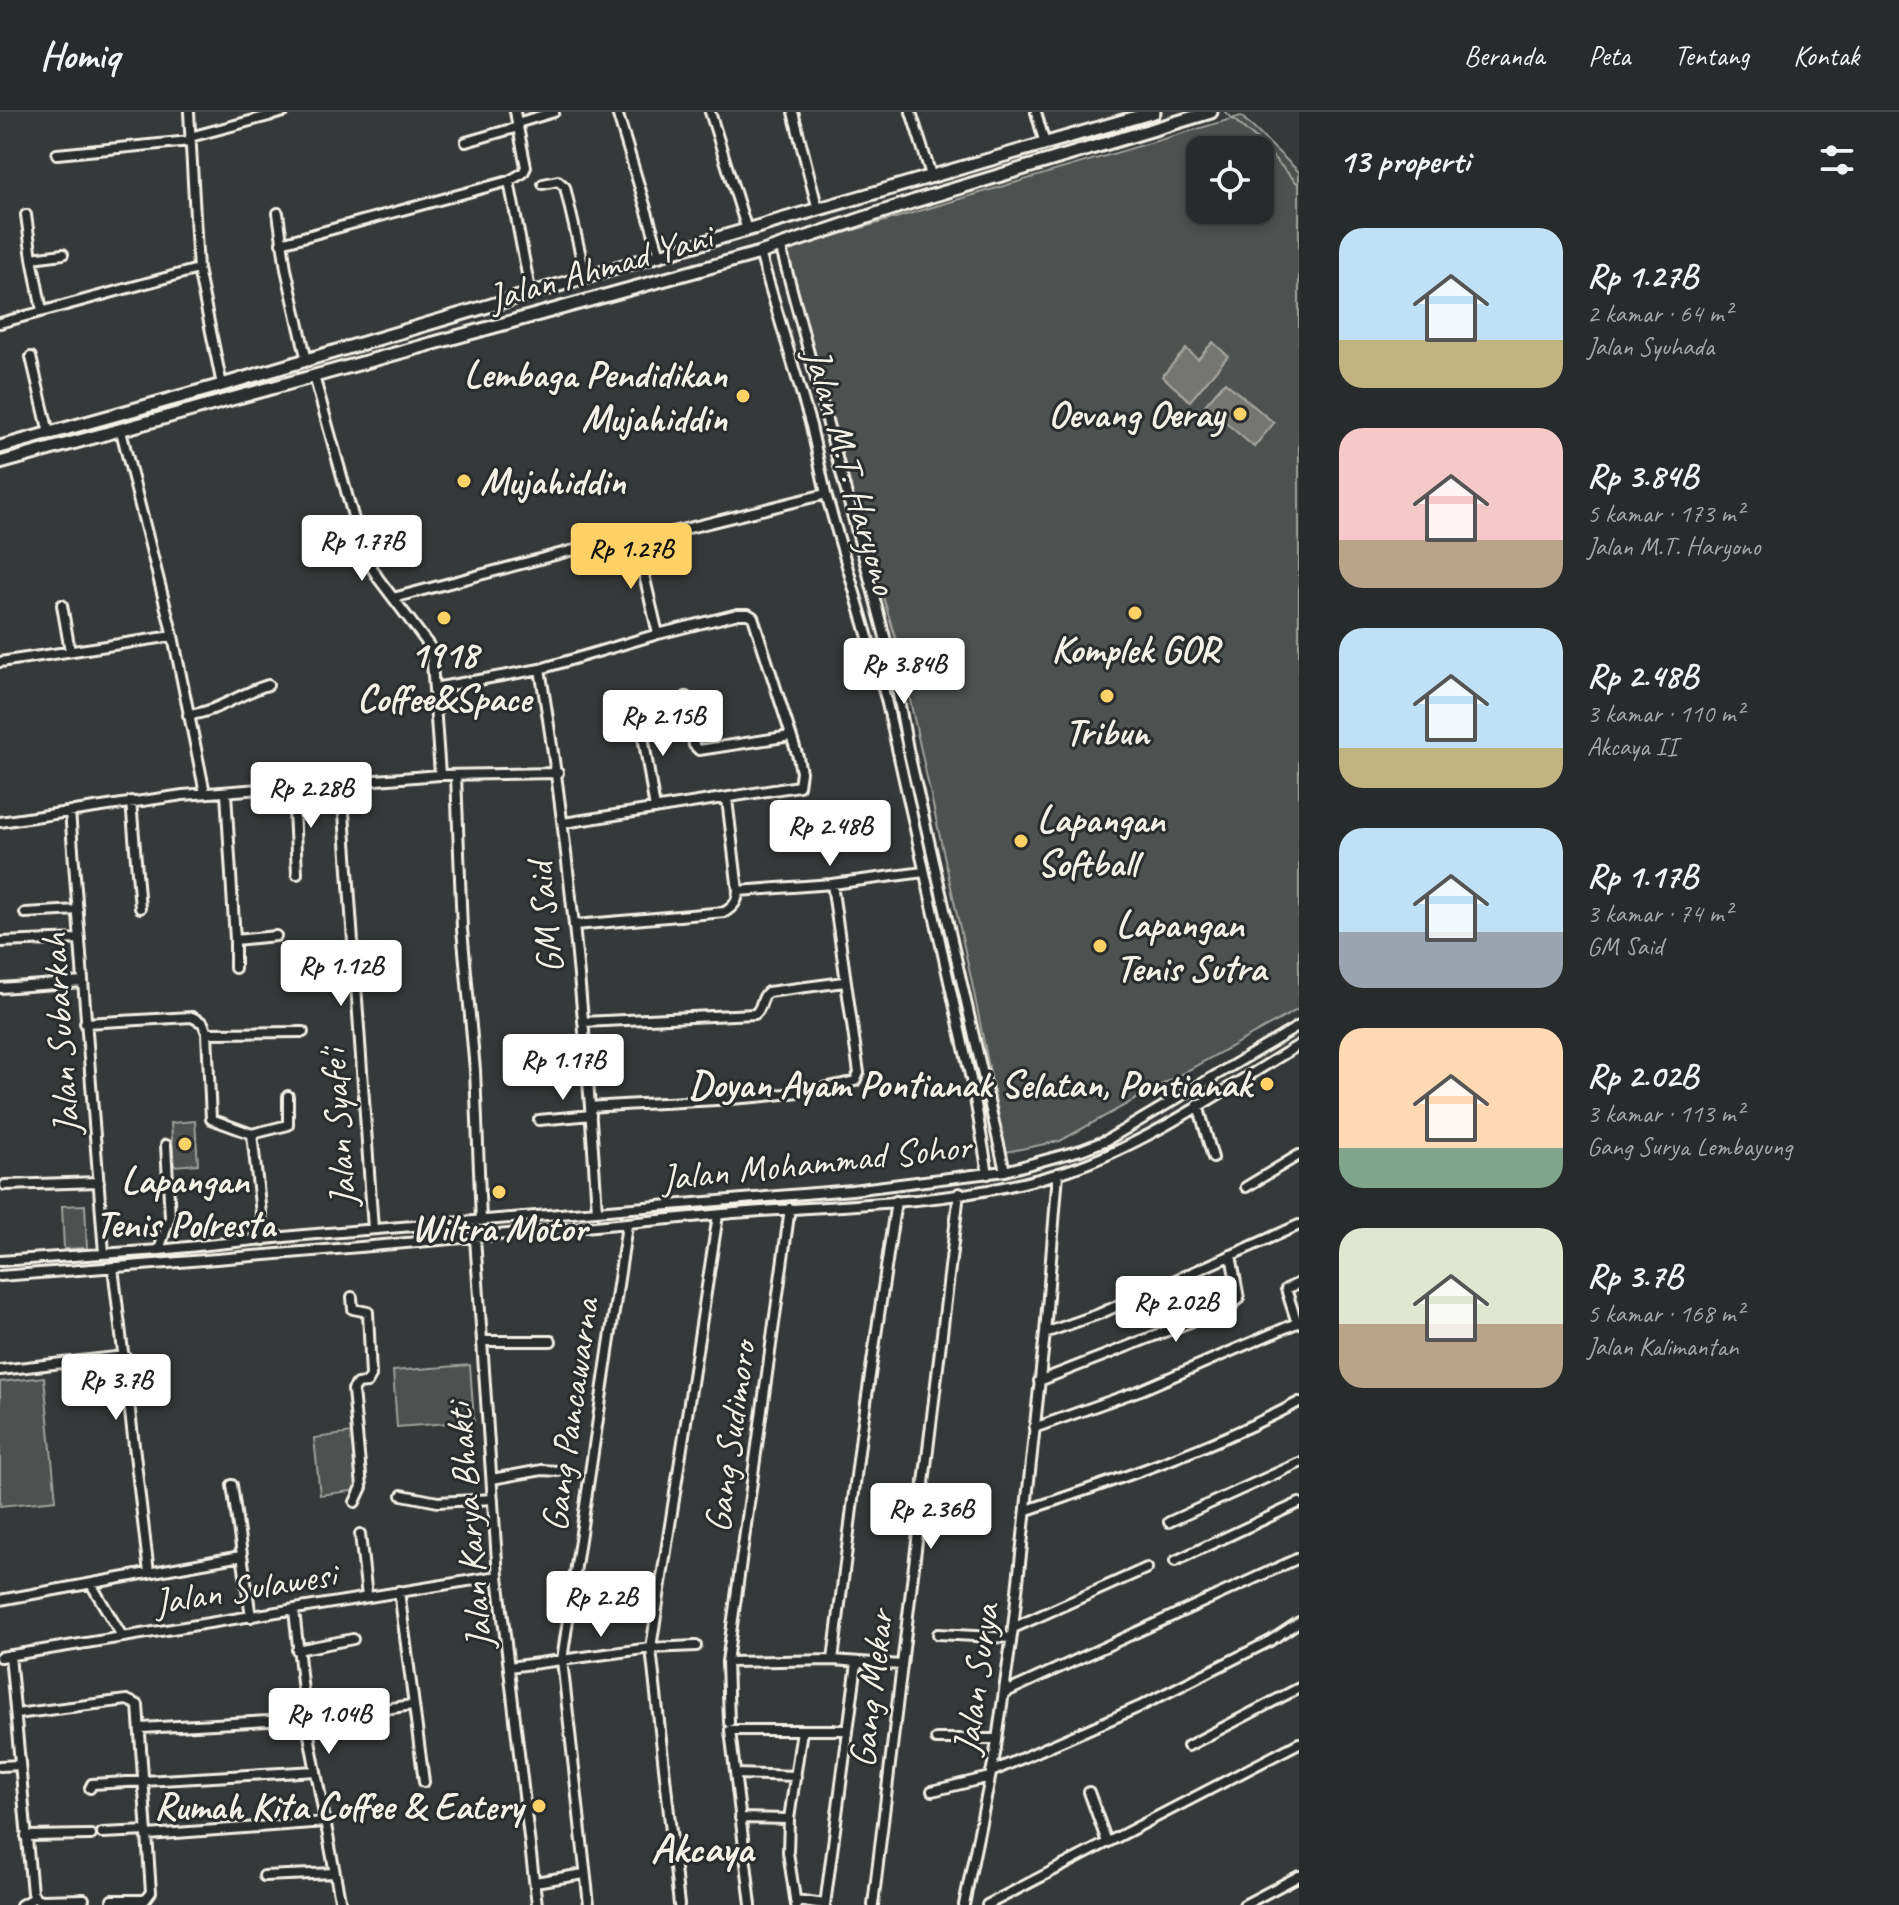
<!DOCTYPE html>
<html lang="id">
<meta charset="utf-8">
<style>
:root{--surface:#282b2b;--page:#343737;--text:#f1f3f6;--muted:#a5a7a9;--line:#444747;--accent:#ffd166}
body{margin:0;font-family:Caveat,sans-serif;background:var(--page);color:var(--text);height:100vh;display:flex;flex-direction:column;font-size:30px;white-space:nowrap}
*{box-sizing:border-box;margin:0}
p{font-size:26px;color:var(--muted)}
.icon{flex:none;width:44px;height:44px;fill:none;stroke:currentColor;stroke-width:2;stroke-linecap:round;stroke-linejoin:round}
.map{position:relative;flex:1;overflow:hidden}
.sheet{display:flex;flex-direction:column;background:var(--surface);width:600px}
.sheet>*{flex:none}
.controls{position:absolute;left:1186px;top:24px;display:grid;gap:16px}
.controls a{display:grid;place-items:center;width:88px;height:88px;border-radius:16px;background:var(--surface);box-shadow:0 4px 12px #0003,0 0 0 2px var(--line);font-size:40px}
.price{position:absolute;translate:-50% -68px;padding:0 18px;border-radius:8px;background:#fff;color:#222;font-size:26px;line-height:52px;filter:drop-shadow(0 2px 4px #0008)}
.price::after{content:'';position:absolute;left:50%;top:48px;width:24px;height:18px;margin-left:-12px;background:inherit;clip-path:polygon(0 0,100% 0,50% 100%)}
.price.selected{background:var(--accent);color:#111}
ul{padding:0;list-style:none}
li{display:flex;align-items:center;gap:24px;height:200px;padding:0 40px}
li span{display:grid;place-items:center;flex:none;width:224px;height:160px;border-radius:24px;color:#555}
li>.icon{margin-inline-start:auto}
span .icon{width:96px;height:96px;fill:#fffc;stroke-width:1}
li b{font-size:34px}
h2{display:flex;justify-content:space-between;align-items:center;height:96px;padding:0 40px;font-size:34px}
header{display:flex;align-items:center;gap:48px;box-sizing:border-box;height:112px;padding:0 40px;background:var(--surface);border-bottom:2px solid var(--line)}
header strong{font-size:38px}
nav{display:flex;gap:44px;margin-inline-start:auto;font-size:28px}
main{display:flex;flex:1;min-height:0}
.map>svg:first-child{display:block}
.green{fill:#4e514f;stroke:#a1a19c;stroke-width:2;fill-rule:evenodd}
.water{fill:#757572;stroke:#a8a7a1;stroke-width:2}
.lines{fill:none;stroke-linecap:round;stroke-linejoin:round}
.stream{stroke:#a8a7a1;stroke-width:2}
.minor-casing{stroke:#f4f1e8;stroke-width:14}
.major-casing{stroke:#f4f1e8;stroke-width:17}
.minor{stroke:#2a2d2e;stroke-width:8}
.major{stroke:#2a2d2e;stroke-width:11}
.poi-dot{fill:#ffd166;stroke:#2a2d2e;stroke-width:3}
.labels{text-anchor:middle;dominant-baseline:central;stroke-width:6;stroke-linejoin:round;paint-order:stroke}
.street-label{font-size:38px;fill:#f4f1e8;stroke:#2a2d2e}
.poi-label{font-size:38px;font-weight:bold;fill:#f4f1e8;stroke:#2a2d2e}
.quarter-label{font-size:42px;font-weight:bold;fill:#f4f1e8;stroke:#2a2d2e}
</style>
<header>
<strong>Homiq</strong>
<nav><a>Beranda</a><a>Peta</a><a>Tentang</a><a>Kontak</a></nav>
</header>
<main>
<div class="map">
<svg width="1299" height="1793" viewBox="0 0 1299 1793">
<rect width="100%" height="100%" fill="#363939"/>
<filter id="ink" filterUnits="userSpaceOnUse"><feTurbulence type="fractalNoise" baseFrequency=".0125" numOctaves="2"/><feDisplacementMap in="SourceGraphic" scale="16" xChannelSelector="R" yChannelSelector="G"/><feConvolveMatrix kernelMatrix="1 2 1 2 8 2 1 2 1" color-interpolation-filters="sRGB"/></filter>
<g filter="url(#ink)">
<path class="green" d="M1241,4l58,56v837l-239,132 -54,11 -34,-169 -73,-333 -119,-398zM1200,38h60v60h-60z
M195,1009l3,43 -24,2 -3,-43z
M85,1093l2,43 -23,1 -2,-43z
M470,1253l4,56 -77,6 -4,-56z
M44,1265l12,123 -56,6v-124z
M352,1321l7,57 -39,5 -6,-57z"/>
<path class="water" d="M1213,230l15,14 -38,45 -28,-25 24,-27 12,10z
M1225,270l49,41 -20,24 -49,-42z"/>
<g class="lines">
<path class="stream" d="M1225,0l30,26 44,47"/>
<defs>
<path id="minor" d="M189,0l9,157 24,116
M617,0l43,143
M710,0l37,118
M793,0l25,98
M911,0l21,66
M1036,0l9,32
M517,11l37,-11
M190,25l94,-25
M466,30l52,-15
M57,42l133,-13
M509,69l14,-8 3,-6 -11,-55
M543,72l15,-3 7,6 21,91
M278,101l8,56 21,92
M26,103l6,43
M281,131l228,-62 22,114
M780,133l113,422 15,82 97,422
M760,141l51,173 15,68 60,205 88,394 14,81
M42,199l-10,-53 31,-4
M0,211l198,-54
M31,245l18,76
M314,264l49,176 15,26 53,70 9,127
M121,319l52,205 32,157
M636,429l22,93
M393,486l177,-47 66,-10 190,-47
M62,493l8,46
M0,550l173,-26
M540,557c30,179 46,360 57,542
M434,576l106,-19 118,-35 80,-20h10l5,3 45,140 3,15 -2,14 -235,37
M686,585l8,48 5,5 92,-14
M639,599l16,98
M188,603c30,-3 52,-22 80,-30
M456,664l6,153 13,141 6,151
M342,672l31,445
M293,676l4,86
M226,681l9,147 41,-4
M131,689l9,107
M70,699l34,442
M0,710l183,-27 257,-20 118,-2
M738,779l94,-7 92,-12
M25,801l53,-3
M575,813l150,-13c9,-6 13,-11 13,-21l-11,-92
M0,830l80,-3
M235,856v-28
M0,876l83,-6
M583,910l172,-8c8,-6 5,-16 13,-22l76,-10
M85,911l107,-6 11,6 4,10 4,86 41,15 12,106
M207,921l96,-1
M1198,993l15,53
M591,995c84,-6 182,-5 264,-26l4,-8 -27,-189
M539,1008l52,-5
M252,1022l36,-9v-29
M5,1073l94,-3
M1246,1075l53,-32
M475,1126l23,338 39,329
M159,1138l11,-33 -4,-72
M0,1149l159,-11 145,-15 548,-45 153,-19 76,-21 26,-10 192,-114
M113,1155l36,306
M0,1164c241,-18 482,-39 723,-62 113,-10 238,-8 346,-44 78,-26 159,-83 230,-125
M352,1185l1,12 15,3 3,64 -4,7 -10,1 -4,6 9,97 -7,15
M1297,1211l-11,-34 13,-6
M1045,1221l54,-19 200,-89
M483,1229h68
M0,1258l125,-14
M1039,1269l192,-75 8,-7 -8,-44
M1034,1316l107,-38 158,-68
M492,1367l50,-9 16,1
M232,1373l19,132
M402,1383l36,7 55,-3
M1027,1398c93,-31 186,-62 272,-108
M1169,1410l130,-59
M918,1413l20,3
M360,1422l7,63
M1175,1449l124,-58
M91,1472l31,52
M399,1479l25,191
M0,1488l241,-44
M294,1498l12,109 35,186
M1013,1516l134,-60
M938,1522l73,4
M297,1538l56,-11
M10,1543l22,238 4,5 5,2 43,-1
M0,1545l498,-81
M833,1548l28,-224 35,-235
M727,1550l106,-2 68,5
M509,1555l142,-19 45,-2
M1004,1581l295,-135
M16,1602l111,-14 11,5 13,187 -6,8h-33
M330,1605l82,-12
M729,1610l-2,-60 63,-454
M141,1616l165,-9
M936,1627h60
M1188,1634l111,-58
M0,1654l20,-1
M991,1660l148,-65 131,-66 29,-19
M736,1662l60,2
M90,1676l2,-4 224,-13
M932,1679l58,-14
M1089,1680l18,50
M740,1706l49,1
M102,1721l45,-2
M148,1723l177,-13
M26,1724l65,-1
M264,1764l71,-3
M535,1770l49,-8
M795,1788l30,4
M21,1793l14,-8
M589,1793l-27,-245 65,-435
M679,1793l-28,-257 67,-433
M751,1793l-21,-175h117
M796,1793l-8,-53 1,-33 13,-89
M825,1793l32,-242
M873,1793l86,-712
M964,1793l31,-151 18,-126 32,-295 13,-160
M987,1793l312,-162
M1244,1793l55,-29"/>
<path id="major" d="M0,335l222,-62 438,-130 494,-143
M0,351l760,-210 155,-52 296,-89"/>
</defs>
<use href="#minor" class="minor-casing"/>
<use href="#major" class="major-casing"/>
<use href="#minor" class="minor"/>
<use href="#major" class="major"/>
</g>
</g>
<g class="poi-dot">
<circle cx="743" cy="284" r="8"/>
<circle cx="1240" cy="302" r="8"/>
<circle cx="464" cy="369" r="8"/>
<circle cx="1135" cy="501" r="8"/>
<circle cx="444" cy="506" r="8"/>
<circle cx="1107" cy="584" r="8"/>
<circle cx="1021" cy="729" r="8"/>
<circle cx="1100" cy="834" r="8"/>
<circle cx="1267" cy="972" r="8"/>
<circle cx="185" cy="1032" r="8"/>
<circle cx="499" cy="1080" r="8"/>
<circle cx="539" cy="1694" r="8"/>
</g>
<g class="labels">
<g class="street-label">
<text transform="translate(600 155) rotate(-16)">Jalan Ahmad Yani</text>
<text transform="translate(851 359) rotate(74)">Jalan M.T. Haryono</text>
<text transform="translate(545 806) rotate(-96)">GM Said</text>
<text transform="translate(60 922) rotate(-94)">Jalan Subarkah</text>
<text transform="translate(338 1016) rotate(-94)">Jalan Syafe'i</text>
<text transform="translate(816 1050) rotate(-6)">Jalan Mohammad Sohor</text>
<text transform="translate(570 1303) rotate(-82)">Gang Pancawarna</text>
<text transform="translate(730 1325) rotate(-82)">Gang Sudimoro</text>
<text transform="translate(469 1414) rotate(-95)">Jalan Karya Bhakti</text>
<text transform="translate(245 1476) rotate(-9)">Jalan Sulawesi</text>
<text transform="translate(976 1567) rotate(-82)">Jalan Surya</text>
<text transform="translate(871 1577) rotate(-83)">Gang Mekar</text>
</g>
<g class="poi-label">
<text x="727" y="262" text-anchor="end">Lembaga Pendidikan<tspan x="727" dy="44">Mujahiddin</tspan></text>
<text x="1224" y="302" text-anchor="end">Oevang Oeray</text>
<text x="480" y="369" text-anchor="start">Mujahiddin</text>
<text x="1135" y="537">Komplek GOR</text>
<text x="444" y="542">1918<tspan x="444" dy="44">Coffee&amp;Space</tspan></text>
<text x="1107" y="620">Tribun</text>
<text x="1037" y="707" text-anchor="start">Lapangan<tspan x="1037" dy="44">Softball</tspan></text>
<text x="1116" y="812" text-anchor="start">Lapangan<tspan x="1116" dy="44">Tenis Sutra</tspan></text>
<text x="1251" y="972" text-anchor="end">Doyan Ayam Pontianak Selatan, Pontianak</text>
<text x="185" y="1068">Lapangan<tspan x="185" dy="44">Tenis Polresta</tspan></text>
<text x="499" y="1116">Wiltra Motor</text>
<text x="523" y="1694" text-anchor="end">Rumah Kita Coffee &amp; Eatery</text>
</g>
<g class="quarter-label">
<text x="702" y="1736">Akcaya</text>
</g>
</g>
</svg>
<div class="controls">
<a><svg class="icon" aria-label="locate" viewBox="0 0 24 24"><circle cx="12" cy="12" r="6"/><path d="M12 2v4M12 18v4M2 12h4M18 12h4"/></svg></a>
</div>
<b class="price" style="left:362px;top:471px">Rp 1.77B</b>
<b class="price selected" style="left:631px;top:479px">Rp 1.27B</b>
<b class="price" style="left:904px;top:594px">Rp 3.84B</b>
<b class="price" style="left:663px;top:646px">Rp 2.15B</b>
<b class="price" style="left:311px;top:718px">Rp 2.28B</b>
<b class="price" style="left:830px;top:756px">Rp 2.48B</b>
<b class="price" style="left:341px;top:896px">Rp 1.12B</b>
<b class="price" style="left:563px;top:990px">Rp 1.17B</b>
<b class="price" style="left:1176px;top:1232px">Rp 2.02B</b>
<b class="price" style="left:116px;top:1310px">Rp 3.7B</b>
<b class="price" style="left:931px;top:1439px">Rp 2.36B</b>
<b class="price" style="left:601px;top:1527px">Rp 2.2B</b>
<b class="price" style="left:329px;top:1644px">Rp 1.04B</b>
</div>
<section class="sheet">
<h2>13 properti<svg class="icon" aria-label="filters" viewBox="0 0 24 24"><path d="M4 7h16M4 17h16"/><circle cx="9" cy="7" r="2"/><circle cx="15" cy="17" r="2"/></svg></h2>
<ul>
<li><span style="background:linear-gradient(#bfe0f5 70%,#c2b280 0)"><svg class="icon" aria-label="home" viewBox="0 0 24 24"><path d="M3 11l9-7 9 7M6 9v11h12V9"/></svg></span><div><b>Rp 1.27B</b><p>2 kamar · 64 m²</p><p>Jalan Syuhada</p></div></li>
<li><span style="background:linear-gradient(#f6c9c9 70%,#b9a48a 0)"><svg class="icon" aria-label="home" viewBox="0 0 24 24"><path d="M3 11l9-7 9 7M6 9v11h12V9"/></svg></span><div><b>Rp 3.84B</b><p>5 kamar · 173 m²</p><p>Jalan M.T. Haryono</p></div></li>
<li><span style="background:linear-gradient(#bfe0f5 75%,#c2b280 0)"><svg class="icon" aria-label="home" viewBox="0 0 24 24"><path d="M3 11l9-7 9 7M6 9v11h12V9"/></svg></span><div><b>Rp 2.48B</b><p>3 kamar · 110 m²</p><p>Akcaya II</p></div></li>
<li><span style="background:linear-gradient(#bfe0f5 65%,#9aa5b1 0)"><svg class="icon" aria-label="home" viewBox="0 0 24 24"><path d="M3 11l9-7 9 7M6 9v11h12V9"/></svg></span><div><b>Rp 1.17B</b><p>3 kamar · 74 m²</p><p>GM Said</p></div></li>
<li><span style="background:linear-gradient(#ffd9b3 75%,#7fa58c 0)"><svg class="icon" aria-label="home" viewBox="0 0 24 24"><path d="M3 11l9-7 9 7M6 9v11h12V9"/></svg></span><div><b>Rp 2.02B</b><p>3 kamar · 113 m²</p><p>Gang Surya Lembayung</p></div></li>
<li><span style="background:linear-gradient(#dfe7d0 60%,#b9a48a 0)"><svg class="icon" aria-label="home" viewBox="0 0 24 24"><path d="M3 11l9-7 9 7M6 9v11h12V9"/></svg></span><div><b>Rp 3.7B</b><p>5 kamar · 168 m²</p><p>Jalan Kalimantan</p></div></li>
</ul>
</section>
</main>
